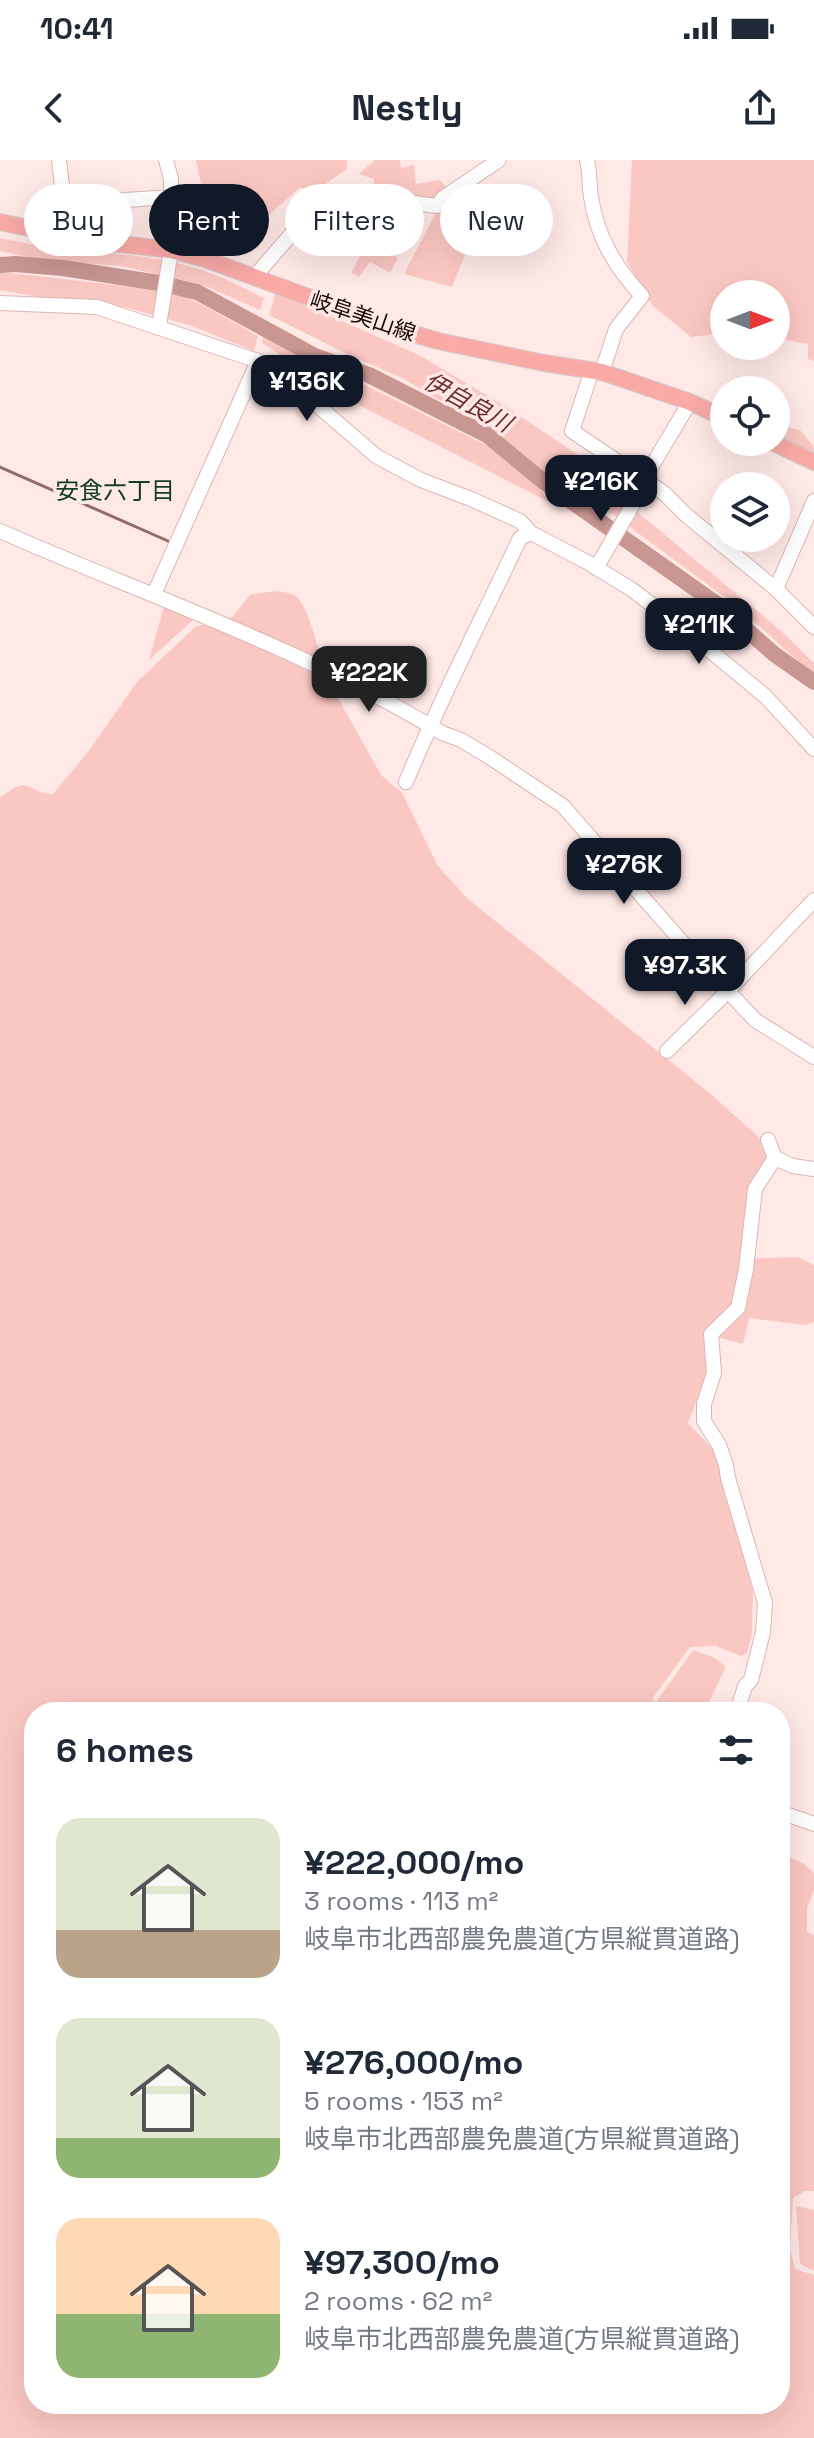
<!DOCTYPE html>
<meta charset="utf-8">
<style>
:root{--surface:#fff;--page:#f6f6f7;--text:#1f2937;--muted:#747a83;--accent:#111827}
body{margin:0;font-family:"Space Grotesk","Noto Sans JP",sans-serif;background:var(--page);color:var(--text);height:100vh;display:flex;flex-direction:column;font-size:30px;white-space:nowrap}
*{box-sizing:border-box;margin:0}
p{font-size:26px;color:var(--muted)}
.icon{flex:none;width:44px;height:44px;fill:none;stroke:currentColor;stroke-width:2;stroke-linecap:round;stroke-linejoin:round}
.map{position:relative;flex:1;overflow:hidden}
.drawer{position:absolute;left:24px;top:1542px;width:766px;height:712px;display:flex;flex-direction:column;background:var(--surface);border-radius:32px;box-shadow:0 8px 32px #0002}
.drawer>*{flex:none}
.banner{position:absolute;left:24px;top:24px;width:766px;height:72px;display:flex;gap:16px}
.needle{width:52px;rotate:90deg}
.fabs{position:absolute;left:710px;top:120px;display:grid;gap:16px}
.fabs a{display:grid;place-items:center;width:80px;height:80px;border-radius:50%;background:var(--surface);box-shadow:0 8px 32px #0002;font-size:40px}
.price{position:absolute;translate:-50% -68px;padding:0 18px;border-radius:16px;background:var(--accent);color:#fff;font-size:26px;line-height:52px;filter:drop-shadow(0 2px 4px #0008)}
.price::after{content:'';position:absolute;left:50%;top:48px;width:24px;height:18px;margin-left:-12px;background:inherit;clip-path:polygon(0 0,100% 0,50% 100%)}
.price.selected{background:#222;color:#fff}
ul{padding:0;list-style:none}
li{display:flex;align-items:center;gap:24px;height:200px;padding:0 32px}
li span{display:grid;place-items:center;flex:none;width:224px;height:160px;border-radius:24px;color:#555}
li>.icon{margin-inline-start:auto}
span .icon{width:96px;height:96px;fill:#fffc;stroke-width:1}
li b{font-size:34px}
h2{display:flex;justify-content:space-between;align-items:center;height:96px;padding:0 32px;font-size:34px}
.chip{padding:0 28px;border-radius:36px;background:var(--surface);box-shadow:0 8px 32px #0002;font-size:28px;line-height:72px}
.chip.selected{background:var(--accent);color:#fff}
.status{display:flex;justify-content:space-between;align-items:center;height:56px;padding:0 40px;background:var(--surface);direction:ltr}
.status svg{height:22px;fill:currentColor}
header{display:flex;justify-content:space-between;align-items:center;height:104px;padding:0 32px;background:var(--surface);font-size:36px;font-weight:600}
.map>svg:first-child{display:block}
.green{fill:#fbc7c3}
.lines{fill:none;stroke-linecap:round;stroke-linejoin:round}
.stream{stroke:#936c69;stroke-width:3}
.river{stroke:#c99692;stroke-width:16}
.minor-casing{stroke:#d9b6b3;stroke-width:16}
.major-casing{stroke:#d0cece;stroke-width:18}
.minor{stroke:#fff;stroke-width:14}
.major{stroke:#f9aaa7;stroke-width:16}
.labels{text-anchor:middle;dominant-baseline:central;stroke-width:7;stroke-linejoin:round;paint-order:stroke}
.street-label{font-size:22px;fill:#160a09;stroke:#ffe9e7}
.water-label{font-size:24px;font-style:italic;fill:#6d2d2b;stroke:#ffe9e7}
.neighbourhood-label{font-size:24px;fill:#113c28;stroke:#ffe9e7}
</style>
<div class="status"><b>10:41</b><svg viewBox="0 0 49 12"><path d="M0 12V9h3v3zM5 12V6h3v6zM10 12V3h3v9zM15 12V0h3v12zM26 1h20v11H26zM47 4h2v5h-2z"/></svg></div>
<header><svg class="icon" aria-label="back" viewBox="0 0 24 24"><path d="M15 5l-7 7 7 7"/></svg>Nestly<svg class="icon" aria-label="share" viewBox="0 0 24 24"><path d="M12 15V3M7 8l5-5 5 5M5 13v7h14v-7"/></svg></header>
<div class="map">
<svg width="814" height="2278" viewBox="0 0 814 2278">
<rect width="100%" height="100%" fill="#ffe9e7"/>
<path class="green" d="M196,0h151v9l-35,24 -12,-6 -63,57 -17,-17 -14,9 -8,-11 8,-17z
M375,0h25l1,8 13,-3 2,19 25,-4 5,8 -15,13 -58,-6 1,-16 -15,-5z
M632,0h182v201l-6,-2v-15l-32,-6v-44h-52v39l-33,4 -39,-32 -25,-43z
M442,41l40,12 -30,74 -48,-13z
M0,78c65,16 139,11 202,32 21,7 41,18 62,28l-4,12 -57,-25 -82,-19 -79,-6 -42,-9z
M367,82l31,16 -8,15 -20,-11 -11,15 -8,-4z
M0,112l141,16 43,8 26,13 48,27 -4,15 -62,-25 -68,-19 -51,-4 -73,-13z
M276,132l143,63 89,53 121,81 -5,12 155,128 35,34v12l-76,-68 -138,-102 -60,-35 -94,-66 -44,-26 -53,-23 -80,-40z
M264,175l242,120 31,29 12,18 -194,-99 -93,-60z
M776,264l24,6 14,17v6l-38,-17z
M275,431c6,1 14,1 19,4 14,9 23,50 28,66l-92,-41 20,-25z
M164,446l30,13 -45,41z
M213,463l116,59 52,93 21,18 36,73 30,33 238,191 54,48 9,20 -25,101 54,-2 16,8v57l-9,3 -56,-7 -6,26 -37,-10v42l-18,47 29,31 36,138 -1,41 -5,20 -6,3 -25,-10 -26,1 -38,52 4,3 37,-52 22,8 11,9 -22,45h-32l-4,-2 2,2h-636v692h746v-551l24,11 10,9v18l-7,17v24l7,3v256h-9l-12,7 -3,50 5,21 19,6v163h-814v-1640c32,-26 25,-4 53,-4l35,-42 49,-70 59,-56z
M796,2046l18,4v61l-14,-7z"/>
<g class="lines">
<path class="stream" d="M0,307l168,74"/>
<path class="river" d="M0,105l15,-1 48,4 96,15 38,9 118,64 54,19 118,60 57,47 177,125 53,47 40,28"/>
<defs>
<path id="minor" d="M59,0l5,44 108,-7
M587,0c3,12 2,25 4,37 6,40 24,70 51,99l-26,33 -14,43
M255,116l59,-68 19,-11 24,-1 80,10 6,-8 56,-38
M0,143l97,4 161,54 22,12 96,83 45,24 50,19 49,22 11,12 56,29 44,27 48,36 86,71 49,53
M159,166l12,-76v-71l-5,-19
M592,210l-20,61 92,62 22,22 90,74 38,38
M0,371c148,65 302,117 442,202l19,7 30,18 72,48 119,136 73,78 59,37
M596,408l35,-60 13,-29 46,-77
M776,429l38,-88
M154,434l104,-233
M406,622c34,-83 76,-163 114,-244l11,-5
M667,891l61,-60 86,-91
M768,980l7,18 18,8 21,3
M737,1552l8,-26 6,-6 12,-48 2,-29 -37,-125 -2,-13 -7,-20 -15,-24v-17l10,-31 -3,-39 27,-26 8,-39 9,-80 20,-31
M780,1652l34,12"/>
<path id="major" d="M0,62l86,18 85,10 34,9 185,68 48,14 106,22 58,9 88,30 34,16
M772,282l42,20"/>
</defs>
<use href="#minor" class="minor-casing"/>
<use href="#major" class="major-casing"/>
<use href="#minor" class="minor"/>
<use href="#major" class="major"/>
</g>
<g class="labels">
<g class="street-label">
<text transform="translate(363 156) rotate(19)">岐阜美山線</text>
</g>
<g class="water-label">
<text transform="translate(468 242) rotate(29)">伊自良川</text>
</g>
<g class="neighbourhood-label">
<text x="115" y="330">安食六丁目</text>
</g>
</g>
</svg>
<div class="fabs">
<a><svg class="needle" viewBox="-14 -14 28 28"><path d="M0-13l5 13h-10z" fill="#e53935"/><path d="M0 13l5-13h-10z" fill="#747a83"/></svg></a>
<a><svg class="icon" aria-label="locate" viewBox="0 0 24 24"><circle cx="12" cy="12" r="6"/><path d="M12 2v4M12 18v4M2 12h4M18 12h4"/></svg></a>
<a><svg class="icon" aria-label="layers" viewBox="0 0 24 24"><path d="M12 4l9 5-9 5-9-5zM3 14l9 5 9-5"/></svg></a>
</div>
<b class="price" style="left:307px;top:263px">¥136K</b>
<b class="price" style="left:601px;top:363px">¥216K</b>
<b class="price" style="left:699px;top:506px">¥211K</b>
<b class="price selected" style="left:369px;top:554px">¥222K</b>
<b class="price" style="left:624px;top:746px">¥276K</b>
<b class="price" style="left:685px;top:847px">¥97.3K</b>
<div class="banner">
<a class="chip">Buy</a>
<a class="chip selected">Rent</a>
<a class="chip">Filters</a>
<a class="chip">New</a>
</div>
<section class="drawer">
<h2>6 homes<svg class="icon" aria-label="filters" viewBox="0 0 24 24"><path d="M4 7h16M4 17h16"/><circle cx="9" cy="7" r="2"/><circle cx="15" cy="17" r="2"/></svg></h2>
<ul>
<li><span style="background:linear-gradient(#dfe7d0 70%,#b9a48a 0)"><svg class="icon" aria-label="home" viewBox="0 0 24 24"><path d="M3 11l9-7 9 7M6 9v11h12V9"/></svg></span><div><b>¥222,000/mo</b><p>3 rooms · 113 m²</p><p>岐阜市北西部農免農道(方県縦貫道路)</p></div></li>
<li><span style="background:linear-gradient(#dfe7d0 75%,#8fb573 0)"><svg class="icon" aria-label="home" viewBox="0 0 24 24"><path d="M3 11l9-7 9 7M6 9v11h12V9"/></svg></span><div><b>¥276,000/mo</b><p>5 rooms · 153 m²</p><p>岐阜市北西部農免農道(方県縦貫道路)</p></div></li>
<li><span style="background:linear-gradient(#ffd9b3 60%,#8fb573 0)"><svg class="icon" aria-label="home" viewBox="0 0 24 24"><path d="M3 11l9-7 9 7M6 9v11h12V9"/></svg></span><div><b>¥97,300/mo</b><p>2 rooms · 62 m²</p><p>岐阜市北西部農免農道(方県縦貫道路)</p></div></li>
</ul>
</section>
</div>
